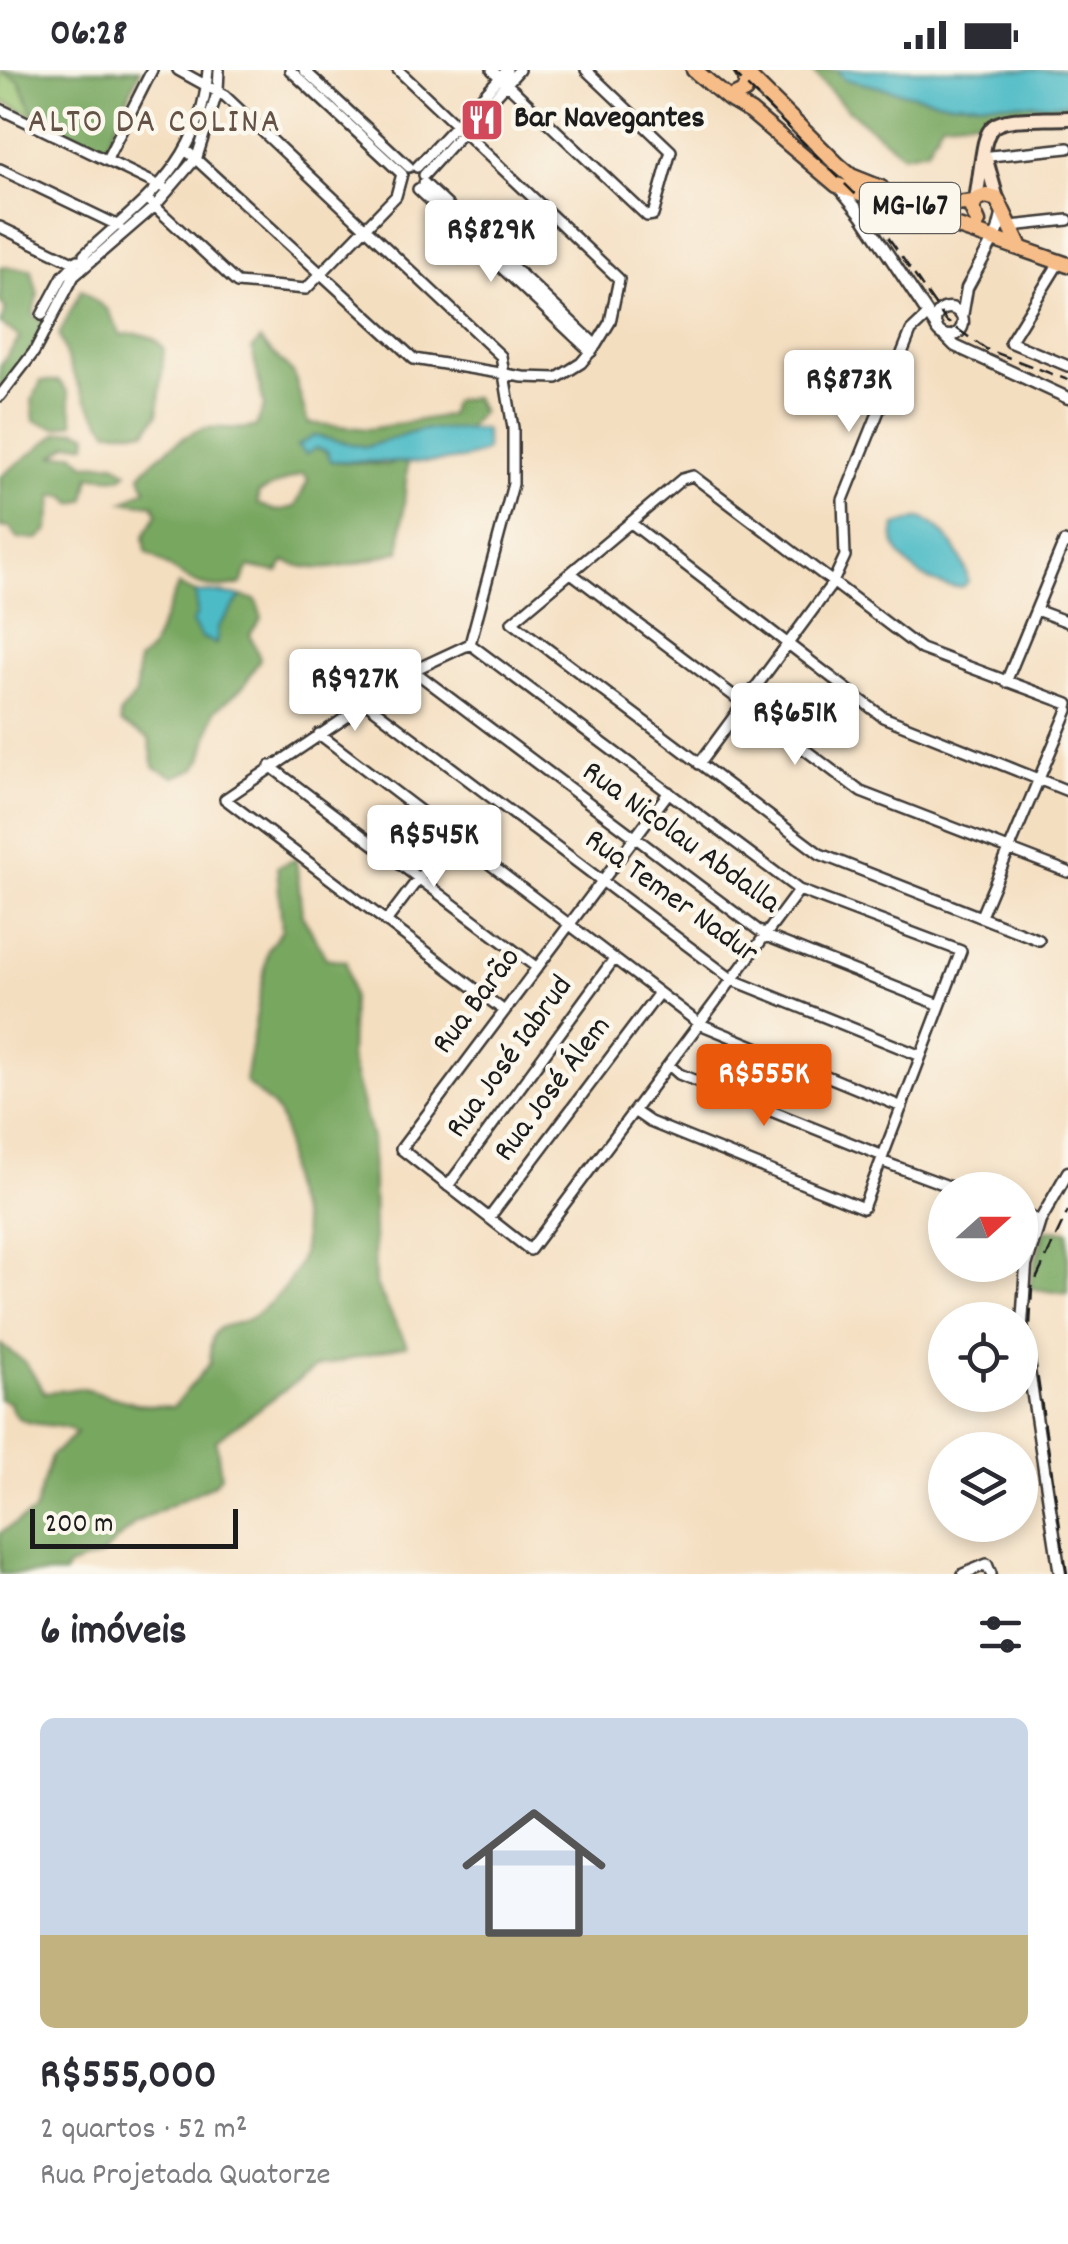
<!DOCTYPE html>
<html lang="pt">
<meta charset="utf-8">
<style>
:root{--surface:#fff;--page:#f7f7f7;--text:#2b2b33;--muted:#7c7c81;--line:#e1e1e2;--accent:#ea580c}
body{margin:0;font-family:Dekko,sans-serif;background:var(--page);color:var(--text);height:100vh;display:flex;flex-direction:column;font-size:38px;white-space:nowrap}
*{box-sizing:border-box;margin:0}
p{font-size:32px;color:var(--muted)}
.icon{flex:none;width:55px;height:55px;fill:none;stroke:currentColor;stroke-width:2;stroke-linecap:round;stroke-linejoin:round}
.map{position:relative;height:1504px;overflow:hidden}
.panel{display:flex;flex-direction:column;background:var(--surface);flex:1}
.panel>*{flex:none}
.needle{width:65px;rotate:69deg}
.tools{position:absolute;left:928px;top:1102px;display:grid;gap:20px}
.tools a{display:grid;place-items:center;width:110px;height:110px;border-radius:50%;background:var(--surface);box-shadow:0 5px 15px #0003;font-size:50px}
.scale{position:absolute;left:30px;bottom:25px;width:208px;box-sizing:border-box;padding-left:10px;border:5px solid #1c1c1c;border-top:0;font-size:28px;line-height:35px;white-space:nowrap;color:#1c1c1c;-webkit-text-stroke:8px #fbf7ec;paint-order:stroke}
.price{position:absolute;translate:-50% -85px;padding:0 22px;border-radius:10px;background:#fff;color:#222;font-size:32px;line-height:65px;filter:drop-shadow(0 2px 5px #0008)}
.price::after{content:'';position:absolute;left:50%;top:60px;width:30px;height:22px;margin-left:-15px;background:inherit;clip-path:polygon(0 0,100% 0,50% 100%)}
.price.active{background:var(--accent);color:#fff}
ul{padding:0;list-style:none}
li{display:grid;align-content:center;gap:20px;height:530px;padding:0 40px}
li+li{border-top:2px solid var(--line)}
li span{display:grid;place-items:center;height:310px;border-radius:15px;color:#555}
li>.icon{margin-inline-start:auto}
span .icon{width:180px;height:180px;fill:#fffc;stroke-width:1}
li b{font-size:42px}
h2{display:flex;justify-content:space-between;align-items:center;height:120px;padding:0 40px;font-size:42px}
.status{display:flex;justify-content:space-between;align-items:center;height:70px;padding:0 50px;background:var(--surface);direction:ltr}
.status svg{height:28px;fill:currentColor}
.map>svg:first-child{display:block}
.green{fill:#96c16e;stroke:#596e45;stroke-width:2.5}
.forest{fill:#78a761;stroke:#4a623e;stroke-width:2.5;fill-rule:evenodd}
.water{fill:#4dbbc6;stroke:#346c71;stroke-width:2.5}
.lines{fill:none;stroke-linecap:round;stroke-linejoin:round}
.minor-casing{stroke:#3c3935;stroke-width:14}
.tertiary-casing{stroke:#3c3935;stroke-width:15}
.secondary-casing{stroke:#3c3935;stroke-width:18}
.primary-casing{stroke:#3c3935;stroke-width:19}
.minor{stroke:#fff;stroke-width:9}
.tertiary{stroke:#fff;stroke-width:10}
.secondary{stroke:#fce5cf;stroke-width:12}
.primary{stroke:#f7bd88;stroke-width:14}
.rail{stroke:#1c1c1c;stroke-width:2.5;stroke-dasharray:15 8;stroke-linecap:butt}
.labels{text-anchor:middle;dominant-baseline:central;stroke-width:9;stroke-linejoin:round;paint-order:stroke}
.shield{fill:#fbf7ec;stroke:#5f5e5a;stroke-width:2.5}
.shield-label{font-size:30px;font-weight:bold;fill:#1c1c1c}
.poi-label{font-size:32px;font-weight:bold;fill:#1c1c1c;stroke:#fbf7ec;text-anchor:start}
.street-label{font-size:32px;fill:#1c1c1c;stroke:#fbf7ec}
.neighbourhood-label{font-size:35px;letter-spacing:2.5px;fill:#635245;stroke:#fbf7ec}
</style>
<div class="status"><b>06:28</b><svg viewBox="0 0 49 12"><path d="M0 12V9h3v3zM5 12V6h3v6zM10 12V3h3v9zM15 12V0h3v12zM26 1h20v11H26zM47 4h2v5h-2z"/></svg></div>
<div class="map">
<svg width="1068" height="1504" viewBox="0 0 1068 1504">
<rect width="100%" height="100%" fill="#fbf7ec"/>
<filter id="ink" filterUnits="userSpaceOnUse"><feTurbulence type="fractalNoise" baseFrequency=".01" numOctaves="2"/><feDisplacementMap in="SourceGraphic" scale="20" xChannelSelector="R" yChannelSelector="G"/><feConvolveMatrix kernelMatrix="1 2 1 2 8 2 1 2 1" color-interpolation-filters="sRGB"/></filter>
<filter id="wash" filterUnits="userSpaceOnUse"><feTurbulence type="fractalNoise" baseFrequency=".0048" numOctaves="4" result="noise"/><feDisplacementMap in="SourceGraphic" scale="40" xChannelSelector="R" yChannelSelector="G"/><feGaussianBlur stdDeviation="2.25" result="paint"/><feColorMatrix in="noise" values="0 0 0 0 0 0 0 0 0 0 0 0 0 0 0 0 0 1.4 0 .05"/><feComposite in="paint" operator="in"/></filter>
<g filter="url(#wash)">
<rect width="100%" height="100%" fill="#f4dec0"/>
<path class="green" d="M0,1l19,9 16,36 -35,-16z"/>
<path class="forest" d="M140,0l-35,79 -70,-33 -16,-36 -19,-9z
M811,0h26l8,9 101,23 122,2v8l-126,10 -15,28 -24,5 -57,-47z
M0,197l31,2 7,25 -5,21 11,7 -13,31 -31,40v-27l20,-29 -20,-14 6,-14 -6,-7z
M81,220l27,20 13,25c17,-3 33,-1 43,14l-6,65 -12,17h-37c-25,-29 -39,-60 -50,-96z
M260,270l34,34 14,49 61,6 80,-14 4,-14 21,-4 7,15 -14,17 -46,1 -55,17 -52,-11 2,12 11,3 5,10 54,4 22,-6 -8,92c-39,11 -77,27 -115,10l-7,11 -29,-5 -8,17c-43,12 -61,-11 -95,-32l-2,-16 13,-22 -3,-9 -30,-3 22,-13 -6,-15c17,-17 37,-35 59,-44 17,-7 39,3 57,-4l8,-20 -12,-57zM303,403l5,7 -13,27 -19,4 -18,-7v-11z
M41,311h18l9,11 6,31 -17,5 -23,-7 -2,-20z
M76,360l12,4 -1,10h-18l-16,12 21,-3 11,11 30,-1 12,9 -6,6 -31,-2 -5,24 -12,4 -8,-8 -11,-1 -6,36 -10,8h-20l-8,-11 -10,-1v-50l58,-44z
M178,515l18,8 1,21 18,30 3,-17 23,-31 15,4 6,18 -12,16 10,25 -16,27 -29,25 -13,48 -7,10 -21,8 -20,-10 -5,-28 -28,-16 -1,-9 16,-20 2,-33 12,-10z
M296,789l6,55 24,44 20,3 6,35 -2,61 22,82 3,144 32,62 -91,22 -100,73 5,36 -8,9 -77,37 -35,34 -33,11 -4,7h-64v-41l34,-21 17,-56 25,-23c-21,-15 -61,1 -66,-30l-10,-4v-55l26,19 19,30 35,-5 57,16 36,3 37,-44c-2,-51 21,-30 45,-48 24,-17 47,-43 49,-74 1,-20 -11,-40 -15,-59 -4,-21 0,-59 -16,-75 -9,-8 -19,-16 -28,-26l23,-132 14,-19 -5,-63z
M1044,1160l24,1v63l-39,-6z"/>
<path class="water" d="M837,0h231v34l-122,-2 -102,-23z
M468,359l17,1 1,20c-24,19 -120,10 -155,11l-4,-10 -11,-3 -10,6 -9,-8 17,-10 52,11 55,-17z
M920,448c23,7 45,40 48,63l-4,5c-28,7 -82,-29 -68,-61z
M211,522l30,4 -23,31 -2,17 -15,-7 -9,-14 5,-9 -1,-21z"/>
</g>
<g filter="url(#ink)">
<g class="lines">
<defs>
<path id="minor" d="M178,0l47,26 276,260 12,72v56l-43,160
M290,0l112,104
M304,0l105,97
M492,0l155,146 6,-1 18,-64 -85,-81
M0,39l164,79
M187,81l227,208 109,18 34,1 24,-15 15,-18 14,-23 9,-43 -221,-209
M981,87l87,-9
M107,89l45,-89
M417,97l90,-97
M0,99l119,57
M424,105l95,-105
M424,113l172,162
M418,119l173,163
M148,130l89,83 69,6 90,-93 6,-22
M1011,156l57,-6
M0,157l75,36
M1060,191l-50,81 58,24
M84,195v-10c63,-58 117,-92 124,-185
M42,245l21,-39 15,-16
M0,326l34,-44 40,-76 81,-70 42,-49 21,-67 1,-20
M631,453l252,194 185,74
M571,503l290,219 207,80
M1036,540l32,12
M470,574l329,246 162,61 -98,257 -213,-86 -16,-11
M470,574l-88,41 -28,27 -129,87 278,211
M414,601l352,265 174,69
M1006,612l58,-140 4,2
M365,632l368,278 188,76
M319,664l381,290 202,83
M699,694l133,-180 13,-28 -2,-56 68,-169 16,-15
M270,696l266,201
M669,722l-268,357 129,101 269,-360
M981,846l87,-206
M387,850l64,-84
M1039,870l-219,-86 -308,-232 170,-143 11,-3 228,173 147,55
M669,995l10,9 204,82
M881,1091l78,29
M448,1116l166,-227
M1020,1143l20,8
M489,1148l170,-225
M963,1504l24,-10 4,10"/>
<path id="tertiary" d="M838,116l24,29 75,113
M935 252a14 14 0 1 1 28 0a14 14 0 1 1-28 0Z
M962,247l5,-29 31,-57 4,-16
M944,265l11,11 113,52
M1060,1504l-38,-250 4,-58 14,-45 28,-49"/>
<path id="secondary" d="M985,86l12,43
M976,130c14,-88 0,-79 92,-82"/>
<path id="primary" d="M694,0l35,29 16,-8 2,-12 -5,-8
M742,0l96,95 13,11 30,12
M729,29l22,13 86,73 231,80
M911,128l35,7 28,-3
M978,152l-6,-13 4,-9 10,-4 11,3 22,46"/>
</defs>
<use href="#minor" class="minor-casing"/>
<use href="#tertiary" class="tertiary-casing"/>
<use href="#secondary" class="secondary-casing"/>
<use href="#primary" class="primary-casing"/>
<use href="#minor" class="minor"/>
<use href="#tertiary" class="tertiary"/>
<use href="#secondary" class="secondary"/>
<use href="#primary" class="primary"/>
<path class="rail" d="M731,0l135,135 80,116 40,28 82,31
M1067,1504l-37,-248 2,-38 36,-77"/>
</g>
</g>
<defs>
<symbol id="restaurant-square" viewBox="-11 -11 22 22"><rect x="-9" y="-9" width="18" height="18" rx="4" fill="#d1495b" stroke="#fbf7ec"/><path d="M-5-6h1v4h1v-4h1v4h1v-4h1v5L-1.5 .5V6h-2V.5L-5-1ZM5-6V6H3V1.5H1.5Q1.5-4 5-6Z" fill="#fff"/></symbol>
</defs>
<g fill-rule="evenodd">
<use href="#restaurant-square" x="457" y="25" width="50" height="50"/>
</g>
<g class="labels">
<rect class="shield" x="860" y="113" width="100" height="50" rx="8"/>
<g class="shield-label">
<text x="910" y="138">MG-167</text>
</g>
<g class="poi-label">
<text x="514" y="50">Bar Navegantes</text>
</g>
<g class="street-label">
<text transform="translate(680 769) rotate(36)">Rua Nicolau Abdalla</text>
<text transform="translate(670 828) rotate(36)">Rua Temer Nadur</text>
<text transform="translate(478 932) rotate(-53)">Rua Barão</text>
<text transform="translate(511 988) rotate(-54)">Rua José Iabrud</text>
<text transform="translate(554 1020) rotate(-53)">Rua José Álem</text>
</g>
<g class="neighbourhood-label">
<text x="155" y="54">ALTO DA COLINA</text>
</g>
</g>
</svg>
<div class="tools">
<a><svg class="needle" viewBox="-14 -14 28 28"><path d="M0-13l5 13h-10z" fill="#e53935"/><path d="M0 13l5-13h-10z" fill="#7c7c81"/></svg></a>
<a><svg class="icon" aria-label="locate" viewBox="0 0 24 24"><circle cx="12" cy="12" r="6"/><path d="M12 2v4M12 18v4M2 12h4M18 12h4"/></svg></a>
<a><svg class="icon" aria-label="layers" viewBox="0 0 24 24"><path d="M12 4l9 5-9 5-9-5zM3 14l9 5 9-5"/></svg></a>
</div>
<div class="scale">200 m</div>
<b class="price" style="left:491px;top:215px">R$829K</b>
<b class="price" style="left:849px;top:365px">R$873K</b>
<b class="price" style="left:355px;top:664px">R$927K</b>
<b class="price" style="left:795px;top:698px">R$651K</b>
<b class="price" style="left:434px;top:820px">R$545K</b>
<b class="price active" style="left:764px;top:1059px">R$555K</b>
</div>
<section class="panel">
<h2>6 imóveis<svg class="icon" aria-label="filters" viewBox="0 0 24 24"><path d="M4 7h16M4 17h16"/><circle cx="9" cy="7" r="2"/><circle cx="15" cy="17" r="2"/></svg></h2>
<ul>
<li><span style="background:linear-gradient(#c9d6e8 70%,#c2b280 0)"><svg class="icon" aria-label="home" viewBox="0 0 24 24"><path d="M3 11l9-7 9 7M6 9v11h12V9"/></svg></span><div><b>R$555,000</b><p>2 quartos · 52 m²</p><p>Rua Projetada Quatorze</p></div></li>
</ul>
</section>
